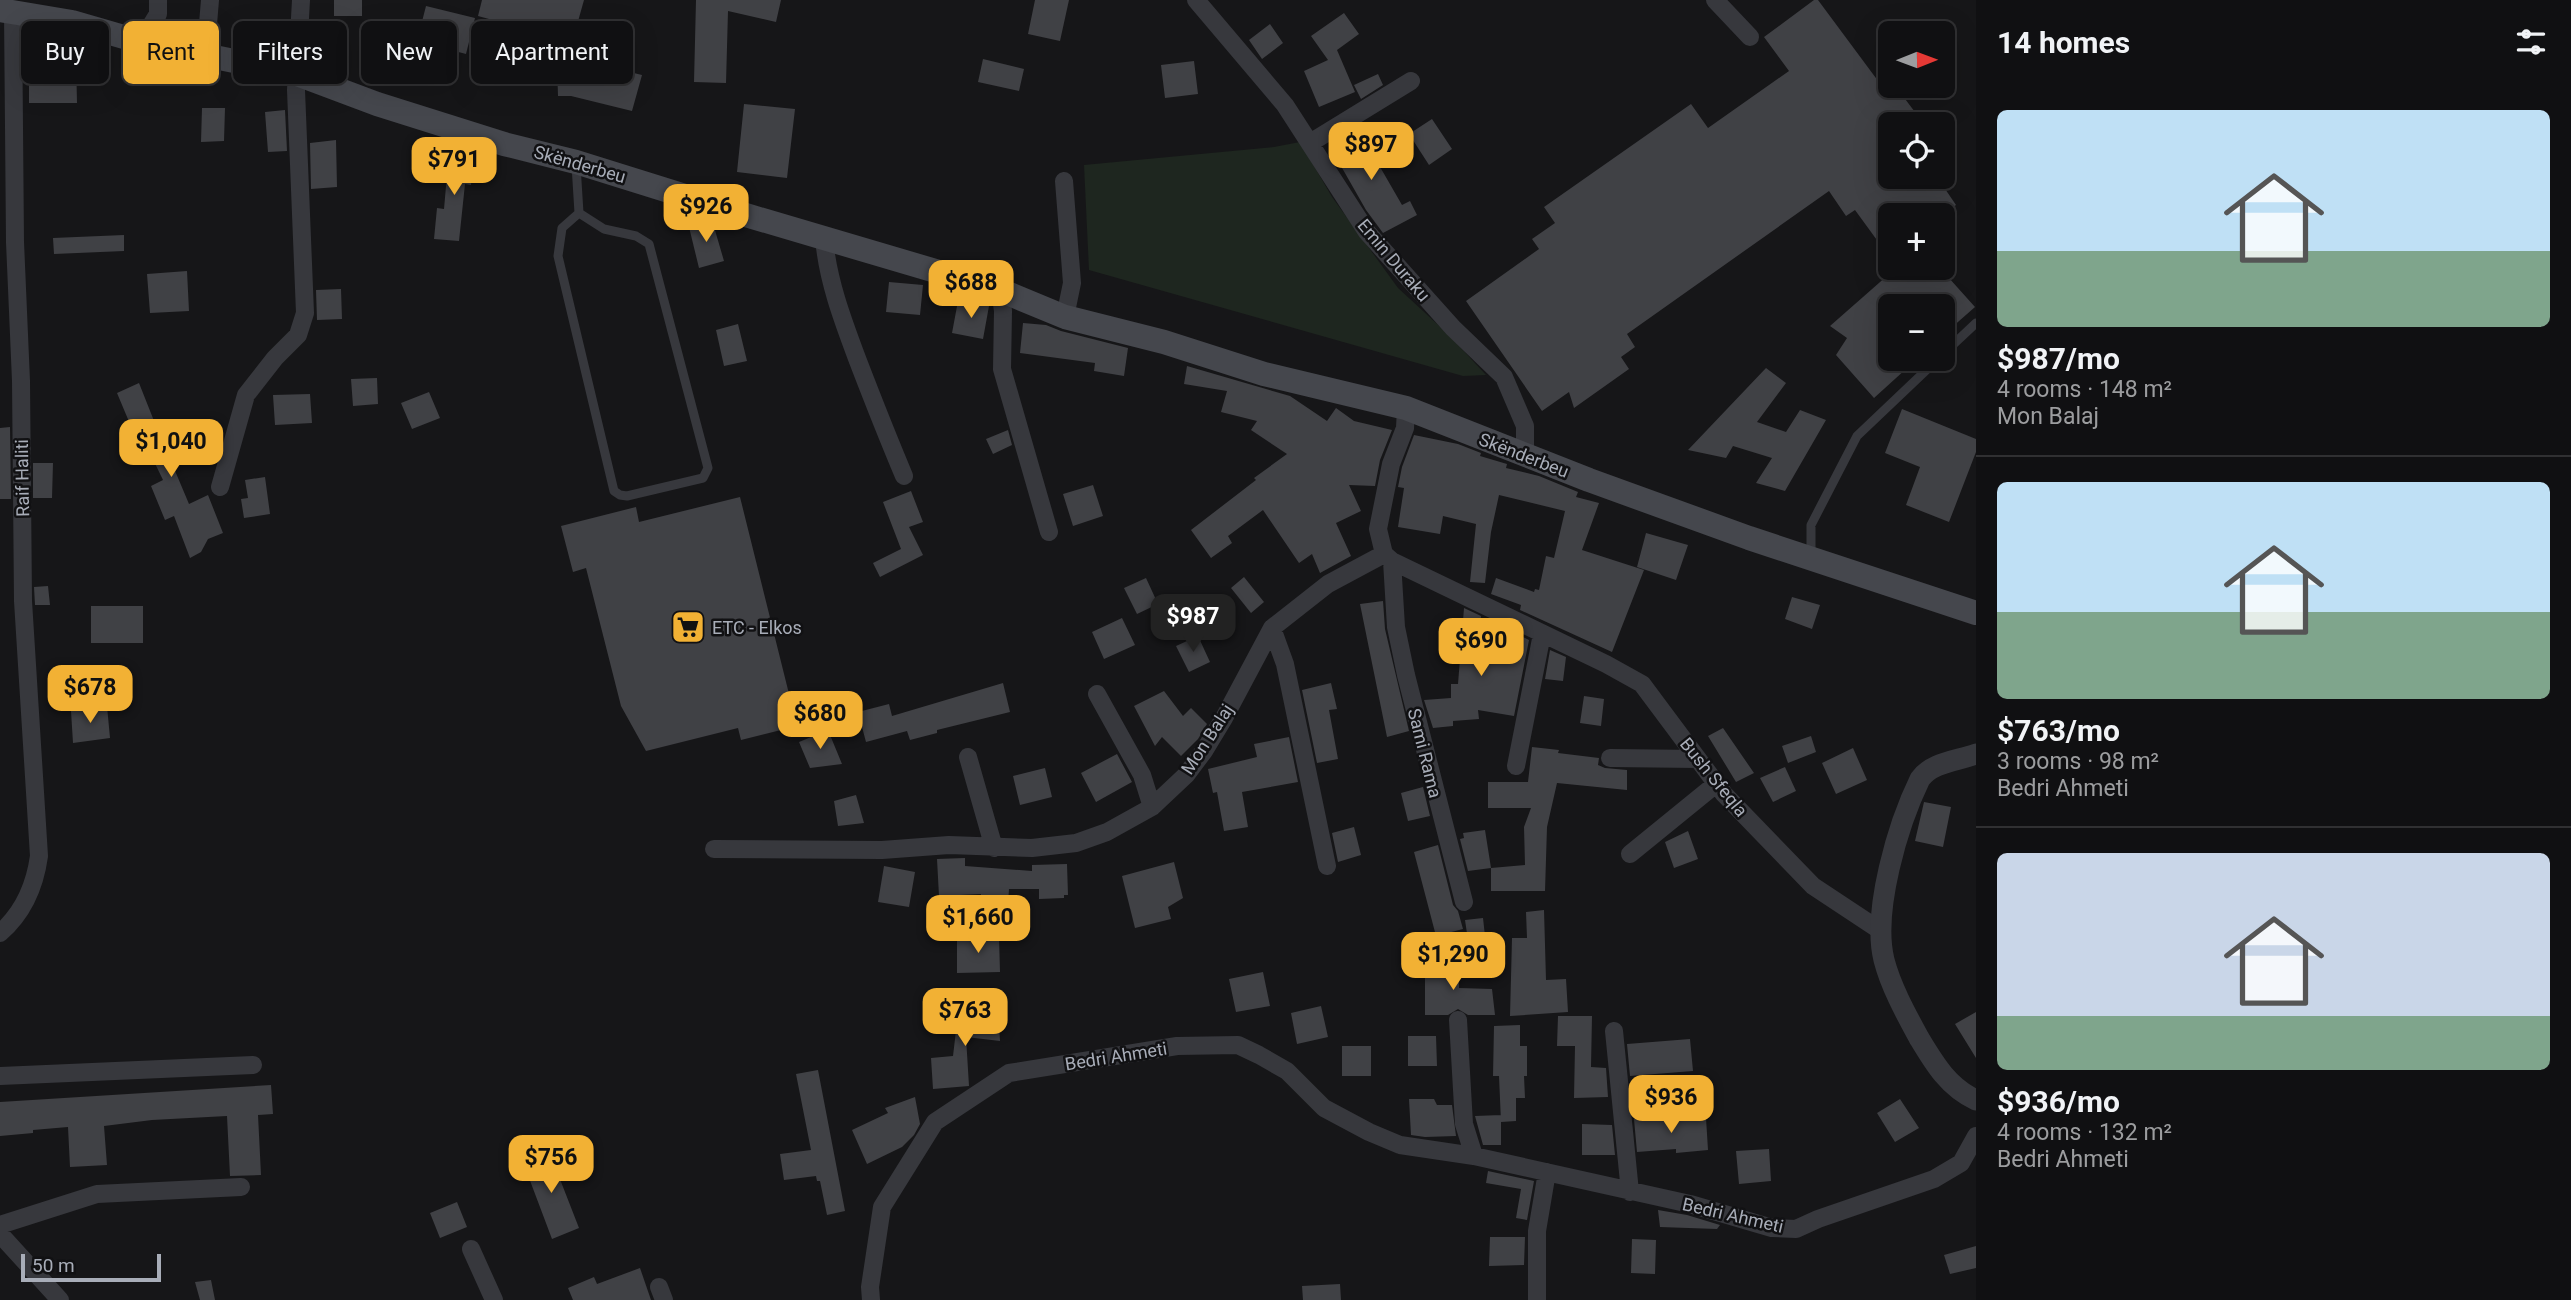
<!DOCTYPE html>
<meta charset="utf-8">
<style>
:root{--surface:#101012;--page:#1e1e20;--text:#f1f3f6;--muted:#9c9d9f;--line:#303032;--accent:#f2b134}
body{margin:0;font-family:Roboto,sans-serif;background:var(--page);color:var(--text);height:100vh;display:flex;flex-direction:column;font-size:26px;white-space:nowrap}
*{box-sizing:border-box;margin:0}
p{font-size:23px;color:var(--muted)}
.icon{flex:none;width:38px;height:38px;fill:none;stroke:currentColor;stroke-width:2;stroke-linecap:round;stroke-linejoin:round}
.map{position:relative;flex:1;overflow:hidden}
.sheet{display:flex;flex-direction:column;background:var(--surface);width:595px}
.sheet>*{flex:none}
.top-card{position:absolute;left:21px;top:21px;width:665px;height:63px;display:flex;gap:14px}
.needle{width:46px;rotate:89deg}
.tools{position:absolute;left:1878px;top:21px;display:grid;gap:14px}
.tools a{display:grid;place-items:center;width:77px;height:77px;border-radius:10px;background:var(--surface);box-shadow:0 7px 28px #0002,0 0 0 2px var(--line);font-size:35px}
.scale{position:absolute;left:21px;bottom:18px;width:140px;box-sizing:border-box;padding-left:7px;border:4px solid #a8adb8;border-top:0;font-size:19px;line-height:24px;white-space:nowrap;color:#a8adb8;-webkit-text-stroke:5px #111113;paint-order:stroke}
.price{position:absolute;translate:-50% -60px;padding:0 16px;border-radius:14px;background:var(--accent);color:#111;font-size:23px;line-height:46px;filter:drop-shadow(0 2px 4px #0008)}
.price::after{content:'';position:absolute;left:50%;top:42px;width:21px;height:16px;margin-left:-10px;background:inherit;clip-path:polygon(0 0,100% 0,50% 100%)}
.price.on{background:#222;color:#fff}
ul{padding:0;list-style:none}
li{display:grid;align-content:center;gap:14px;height:371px;padding:0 21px}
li+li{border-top:2px solid var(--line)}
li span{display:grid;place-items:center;height:217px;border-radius:10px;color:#555}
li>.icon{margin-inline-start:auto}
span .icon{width:126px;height:126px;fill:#fffc;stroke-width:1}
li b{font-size:30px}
h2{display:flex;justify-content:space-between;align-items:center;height:84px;padding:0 21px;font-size:30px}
.chip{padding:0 24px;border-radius:10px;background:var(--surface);box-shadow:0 7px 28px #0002,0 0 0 2px var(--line);font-size:24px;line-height:63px}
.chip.on{background:var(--accent);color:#111}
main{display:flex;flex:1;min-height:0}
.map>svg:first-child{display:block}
.green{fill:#1e261f}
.building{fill:#404145}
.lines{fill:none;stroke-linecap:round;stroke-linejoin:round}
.service{stroke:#37383d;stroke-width:9}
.minor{stroke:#37383d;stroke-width:18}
.tertiary{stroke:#37383d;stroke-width:21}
.secondary{stroke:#45474d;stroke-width:24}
.labels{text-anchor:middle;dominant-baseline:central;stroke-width:5;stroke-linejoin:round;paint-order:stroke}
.street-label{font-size:18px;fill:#a8adb8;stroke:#111113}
.poi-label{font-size:18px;fill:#a8adb8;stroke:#111113;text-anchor:start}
</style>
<main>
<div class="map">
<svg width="1976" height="1300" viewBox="0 0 1976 1300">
<rect width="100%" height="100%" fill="#161618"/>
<path class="green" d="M1300,142l32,55 66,91 50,46 38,41 -23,1 -374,-106 -5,-105 190,-18z"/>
<path class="building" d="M334,0h28v16h-28z
M482,0h102l-16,57 74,18 -10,36 -61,-15h-13l-2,-62 -29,-8 -1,3 -48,-13z
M696,0h85l-5,22 -48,-11 -2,72 -32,-1z
M1035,0h34l-9,41 -32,-7z
M1814,0h4l69,93 9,-6 28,37h-34v53h47l19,28 -14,10h-52v43l-35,-48 -9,6 -17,-25 -202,143 8,13 -14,10 8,12 -55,39 -5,-16 -27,19 -76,-110 73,-52 -7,-10 23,-16 -11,-16 147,-103 17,24 81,-57 -25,-34z
M426,6l49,12 -9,36 -49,-13z
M1344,13l15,21 -22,16 18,42 -36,15 -15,-36 24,-11 -17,-24z
M1270,24l13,19 -21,16 -13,-19z
M29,58h47l1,45h-48z
M983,59l41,10 -5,22 -41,-9z
M1194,61l4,33 -33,4 -4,-33z
M1378,74l5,11 -22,14 -7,-14z
M744,104l51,5 -8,69 -50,-6z
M202,108h23l-1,33 -23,1z
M285,110l2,41 -19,1 -3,-40z
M1432,119l20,30 -23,16 -20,-31z
M1357,127l45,78 8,-4 7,14 -34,18 -17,-23 -37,-65z
M336,140l1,47 -26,2 -1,-46z
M449,152l25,3 -3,30 -6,-1 -6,57 -25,-2 3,-31 7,1z
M712,220l12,41 -25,7 -10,-41z
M124,235v16l-70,3 -1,-16z
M1896,268h44l35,39 -33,29v-30h-52v53h27l-43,39 -38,-43 11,-17 -17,-12z
M187,271l2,40 -39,2 -3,-39z
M889,282l34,3 -3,30 -34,-3z
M341,289l1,30 -25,1 -1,-30z
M958,301l31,5 -6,33 -31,-6z
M1023,323l23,2 15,6 67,17 -4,28 -30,-5 1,-8 -75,-10z
M738,324l9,37 -23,5 -8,-36z
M1187,366l103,30 37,25 9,-13 18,13 38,9 -12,30 -5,26 -26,-1 12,26 -25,12 15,33 -31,17 -8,-19 -13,9 -36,-53 -35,26 4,7 -21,15 -20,-28 65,-50 -2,-2 33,-24 -36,-24 6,-9 -36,-9 6,-21 -43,-7z
M1766,368l20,15 -29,39 29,10 14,-22 26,10 -41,71 -29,-8 16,-25 -39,-12 -7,12 -38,-8z
M377,378l1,26 -25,2 -2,-27z
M139,383l19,48 2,-1 16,35 -3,1 16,38 19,-9 15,38 -15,6 -7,13 -11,6 -16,-42 -9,4 -14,-34 12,-6 -28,-58 -5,2 -13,-31z
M429,392l11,26 -28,11 -11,-26z
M310,394l2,29 -37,2 -2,-30z
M1902,409l74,30v13l-27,70 -43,-17 14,-38 -35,-14z
M10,427l1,72h-11v-71z
M1008,430l4,15 -19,9 -7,-15z
M1414,435l44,9 23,9 -1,3 27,8 -1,4 33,8 39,16 -2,5 23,6 -17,47 62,20 -32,82 -92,-42 1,-5 -30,-11 5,-16 38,14 1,-3 4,1 7,-34 8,2 11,-47 -66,-16 -8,37 -6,51 -15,-1 6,-58 -33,-8 -3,18 -42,-7 6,-39 -6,-1 4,-20z
M33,463h20l-1,35h-19z
M265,477l5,37 -26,4 -3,-19 7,-1 -3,-18z
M1093,485l10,31 -30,10 -10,-32z
M911,491l12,31 -14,5 14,28 -43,22 -7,-14 28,-14 -18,-47z
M740,497l57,229 -56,14 -3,-12 -92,23 -25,-45 -35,-138 -13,4 -12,-46 75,-19 3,15z
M1646,533l42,12 -12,35 -39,-13z
M1244,577l20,25 -13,11 -20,-25z
M1146,578l12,26 -21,10 -13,-26z
M48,586l2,19h-15l-1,-18z
M1792,597l28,8 -8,24 -27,-10z
M1383,601l2,28 24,102 -22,6 -27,-133z
M91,606h52v37h-52z
M1464,608l17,8 -2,27 33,5 3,-15 14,7 -15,76 -36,-6 1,9 -26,2v5l-20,2 -9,-28 27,-2v-14h7z
M1122,618l13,27 -31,14 -12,-27z
M1198,636l12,26 -21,10 -13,-26z
M1550,650l16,7 -3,24 -18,-2z
M1003,683l7,29 -73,18v3l-27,7 -3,-9 -41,11 -8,-30 31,-8 3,12z
M1331,683l6,26 -8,1 9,49 -21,4 -15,-73z
M1164,691l19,25 8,-8 16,16 -9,15 -17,17 -19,-19 -7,9 -21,-40z
M1584,696l20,3 -3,27 -21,-3z
M107,706l3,32 -37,5 -2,-32z
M1723,728l31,45 -18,9 -28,-46z
M828,730l14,34 -32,4 -11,-26z
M1811,736l5,16 -28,11 -6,-17z
M1289,737l9,45 -56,10 6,35 -24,4 -7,-39 -4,1 -5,-24 49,-12 -3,-13z
M1532,747l27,3 -1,3 41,5 -1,7 7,3 22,2v20l-70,-7 -10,44 -2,64h-54v-23l34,-3 -1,-38 7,-19h-43v-26h40z
M1853,748l14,32 -31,14 -14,-31z
M1117,754l15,28 -36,20 -15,-29z
M1785,767l11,24 -23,11 -13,-24z
M1045,768l7,29 -32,8 -7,-29z
M1423,787l7,29 -22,5 -7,-28z
M856,795l8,28 -26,3 -4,-25z
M1924,802l27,5 -8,40 -28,-6z
M1354,827l7,28 -23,7 -6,-29z
M1485,830l6,38 -23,3 -8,-32 4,-1 -1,-5z
M1688,831l10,28 -24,9 -9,-26z
M1438,845l15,60 5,6 5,18 -27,7 -22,-84z
M965,858v8l67,5v-6l35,-1 1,31h-4v3l-25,1v-10h-30l-1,15 -28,-2 1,-8 -42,2 -2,-37z
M1174,862l9,36 -15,9 3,12 -36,9 -13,-52z
M884,866l31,6 -6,35 -31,-5z
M1544,910l2,70 20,-1 2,33 -58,4 2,-78h15l-1,-26z
M1483,918l3,27 -17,2 -4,-27z
M999,937l1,35 -43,1v-35z
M1425,961h34v27l33,1 3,26h-27l-10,-6 -10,6h-23z
M1263,972l7,34 -34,6 -7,-33z
M1321,1006l7,31 -31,7 -6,-31z
M969,1008l29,1 2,32 -34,-4 3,49 -36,3 -2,-31 22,-2 4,-34 11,-2z
M1976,1012v46l-21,-34z
M1558,1016h34l-1,51 15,1 2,29 -34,1 1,-52h-18z
M1520,1025v21h7v30h-3l1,22h-9v23l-15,1 -2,-46h-6l1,-50z
M1408,1036h28l1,30h-29z
M1690,1039l3,32 -63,5 -3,-32z
M1342,1046h29v30h-29z
M818,1070l27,141 -18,4 -7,-34h-3l-1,-5 -32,4 -4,-26 31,-4 -15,-76z
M271,1085l2,29 -15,1 3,60 -31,1 -3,-60 -75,4 -48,6 3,39 -37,2 -2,-40 -35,3v3l-33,3v-34z
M915,1097l5,27 -6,11 -12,12 -35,17 -15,-34 36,-17 -3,-5z
M1409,1099h25l3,6h15l4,31 -31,1 -14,-2z
M1900,1099l19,29 -24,14 -18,-29z
M1501,1115v30h-18l-8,-29z
M1664,1117v3l42,-2 2,32 -32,3v-4l-39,3 -3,-33z
M1582,1124l30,1 3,30h-33z
M1769,1149l2,32 -32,3 -3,-33z
M549,1151l30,77 -27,11 -29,-77z
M1488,1171l46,10 -7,39 -11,-2 5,-29 -35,-6z
M457,1202l10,25 -27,11 -10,-25z
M1658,1210l29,5 33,10 -3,4 -57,-2z
M1490,1237h35l-1,28 -35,1z
M1632,1239l24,1 -1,34 -24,-1z
M1976,1246v22l-26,6 -6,-19z
M640,1268l11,32h-78l-5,-12 26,-11 3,7z
M211,1280l4,20h-15l-5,-18z
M1340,1284l1,16h-38l-1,-14z"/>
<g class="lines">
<path class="service" d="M576,165l3,48
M579,213l25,16 32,7 13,8 59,224 -5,10 -76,18 -7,-1 -6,-4 -56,-235 4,-28z
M1942,355l34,-32
M1811,555v-30l46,-89 81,-77"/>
<path class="minor" d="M1196,0l89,105 82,127 86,96 51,49 21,49v29
M1715,0l35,37
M141,42l17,-28v-14
M195,52l13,-28 2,-24
M1310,143l101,-62
M1064,181l8,102 -7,34
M824,237c3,42 19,84 34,124 15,39 30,77 46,115
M1000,290l3,21 -1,58 47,163
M1406,408l-1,20 -14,36 -13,65 6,25 8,7 214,103 36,20 82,110 89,92 68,45
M220,487l26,-92 29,-37 23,-23 7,-22 -9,-223 5,-90
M1392,561l4,66 10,48 58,227
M1272,628l13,36 42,202
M1097,694l45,81 10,32
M968,757l26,91
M1610,758l88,1
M1516,766l26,-132
M714,849l168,1 67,-5 83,3 44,-5 31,-11 45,-25 34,-32 18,-24 20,-33 48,-90 56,-44 56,-30
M1630,854l86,-70
M0,933c23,-20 35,-48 39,-77l-16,-255 -2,-220 -6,-139 -2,-230
M1458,1020l6,104 10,32
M1614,1031l16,161
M0,1076l253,-11
M0,1225l97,-31 144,-7
M0,1234l60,66
M471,1249l23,51
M659,1287l5,13
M871,1300l-1,-13 12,-80 53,-85 74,-49 168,-27 61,-1 21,10 28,16 37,37 45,24 31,13 74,11 216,48 82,24 24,1 22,-10 116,-40 27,-16 15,-27
M1537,1300v-69l10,-59"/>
<path class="tertiary" d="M1976,754c-19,7 -44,8 -56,25 -22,45 -48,132 -36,181 7,27 22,54 35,78 15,25 29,49 57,62"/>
<path class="secondary" d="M0,10l72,12 69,20 156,32 80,30 127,40 72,18 173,54 251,74 65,27 99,25 100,32 142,34 183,72 160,58 227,75"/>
</g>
<defs>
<symbol id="supermarket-square" viewBox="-11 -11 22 22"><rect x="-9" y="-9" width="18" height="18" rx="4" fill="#f2b134" stroke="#111113"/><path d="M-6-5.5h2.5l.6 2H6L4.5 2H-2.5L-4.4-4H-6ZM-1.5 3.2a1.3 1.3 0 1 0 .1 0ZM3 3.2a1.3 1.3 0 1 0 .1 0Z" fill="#111"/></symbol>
</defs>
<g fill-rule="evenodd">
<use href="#supermarket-square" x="669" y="608" width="38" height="38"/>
</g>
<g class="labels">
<g class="street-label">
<text transform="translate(580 164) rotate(16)">Skënderbeu</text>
<text transform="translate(1394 260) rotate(50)">Emin Duraku</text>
<text transform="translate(1524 455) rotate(21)">Skënderbeu</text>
<text transform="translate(22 478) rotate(-91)">Raif Haliti</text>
<text transform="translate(1207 739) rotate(-57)">Mon Balaj</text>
<text transform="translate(1425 753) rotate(76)">Sami Rama</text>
<text transform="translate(1714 777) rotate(51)">Bush Sfeqla</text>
<text transform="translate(1116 1056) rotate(-9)">Bedri Ahmeti</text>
<text transform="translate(1733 1215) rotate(13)">Bedri Ahmeti</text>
</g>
<g class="poi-label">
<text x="712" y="627">ETC - Elkos</text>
</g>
</g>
</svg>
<div class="tools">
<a><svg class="needle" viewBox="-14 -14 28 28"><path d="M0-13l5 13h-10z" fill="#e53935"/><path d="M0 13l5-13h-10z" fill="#9c9d9f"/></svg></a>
<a><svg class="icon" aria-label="locate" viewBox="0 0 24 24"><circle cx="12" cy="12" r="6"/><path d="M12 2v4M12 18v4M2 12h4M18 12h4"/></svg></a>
<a>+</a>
<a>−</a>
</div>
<div class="scale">50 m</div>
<b class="price" style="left:1371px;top:182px">$897</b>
<b class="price" style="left:454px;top:197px">$791</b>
<b class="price" style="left:706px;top:244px">$926</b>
<b class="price" style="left:971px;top:320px">$688</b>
<b class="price" style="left:171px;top:479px">$1,040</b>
<b class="price on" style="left:1193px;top:654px">$987</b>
<b class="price" style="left:1481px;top:678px">$690</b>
<b class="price" style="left:90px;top:725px">$678</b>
<b class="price" style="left:820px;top:751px">$680</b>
<b class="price" style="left:978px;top:955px">$1,660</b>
<b class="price" style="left:1453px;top:992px">$1,290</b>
<b class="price" style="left:965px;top:1048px">$763</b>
<b class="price" style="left:1671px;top:1135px">$936</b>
<b class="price" style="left:551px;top:1195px">$756</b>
<div class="top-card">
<a class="chip">Buy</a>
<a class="chip on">Rent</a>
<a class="chip">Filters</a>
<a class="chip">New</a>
<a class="chip">Apartment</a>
</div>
</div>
<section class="sheet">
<h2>14 homes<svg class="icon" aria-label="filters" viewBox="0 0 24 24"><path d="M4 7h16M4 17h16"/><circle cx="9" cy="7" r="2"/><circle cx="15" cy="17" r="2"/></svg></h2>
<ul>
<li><span style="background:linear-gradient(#bfe0f5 65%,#7fa58c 0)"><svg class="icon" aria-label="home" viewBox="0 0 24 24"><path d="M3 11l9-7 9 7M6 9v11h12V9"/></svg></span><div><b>$987/mo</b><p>4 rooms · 148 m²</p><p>Mon Balaj</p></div></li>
<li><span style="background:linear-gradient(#bfe0f5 60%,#7fa58c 0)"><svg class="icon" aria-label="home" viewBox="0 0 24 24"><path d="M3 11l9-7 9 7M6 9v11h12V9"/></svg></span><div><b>$763/mo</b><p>3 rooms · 98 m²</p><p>Bedri Ahmeti</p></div></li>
<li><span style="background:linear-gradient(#c9d6e8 75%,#7fa58c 0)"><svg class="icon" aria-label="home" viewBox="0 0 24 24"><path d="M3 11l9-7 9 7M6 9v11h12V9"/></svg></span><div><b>$936/mo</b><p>4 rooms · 132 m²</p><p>Bedri Ahmeti</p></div></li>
</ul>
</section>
</main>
